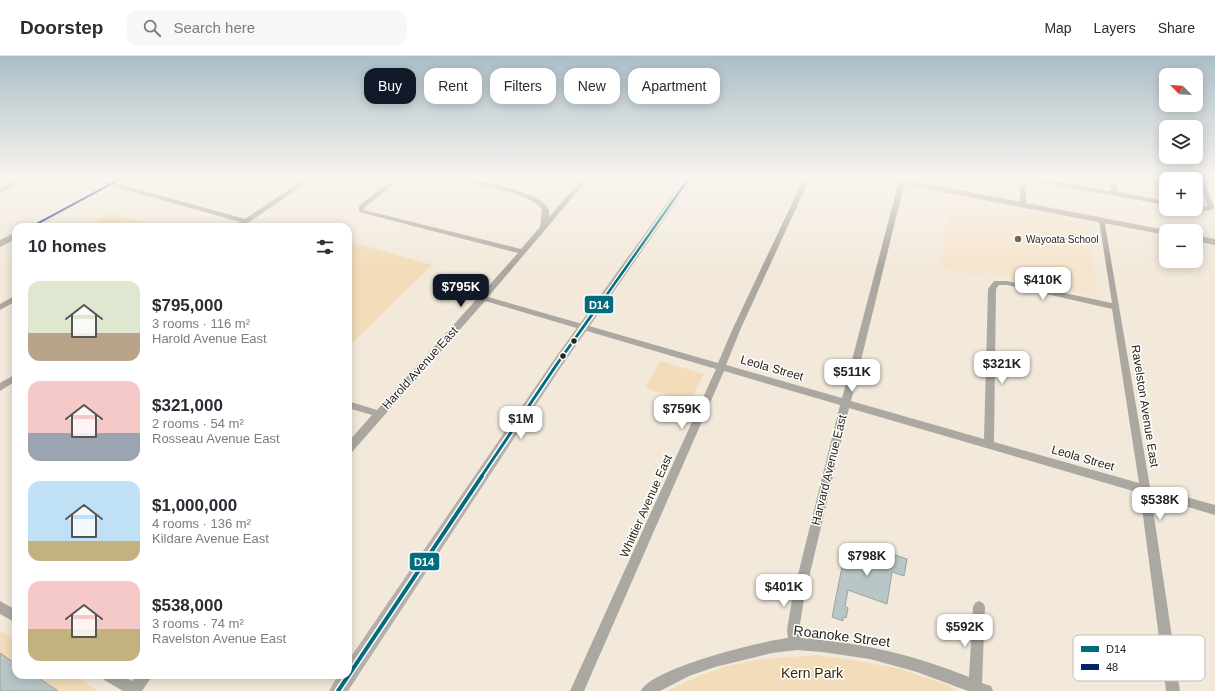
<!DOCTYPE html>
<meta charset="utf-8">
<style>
:root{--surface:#fff;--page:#f7f7f7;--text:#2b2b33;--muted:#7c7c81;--line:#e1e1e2;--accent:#111827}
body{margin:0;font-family:Arial,sans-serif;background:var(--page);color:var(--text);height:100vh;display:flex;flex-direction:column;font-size:15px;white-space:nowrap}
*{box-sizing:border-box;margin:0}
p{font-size:13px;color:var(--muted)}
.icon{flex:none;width:22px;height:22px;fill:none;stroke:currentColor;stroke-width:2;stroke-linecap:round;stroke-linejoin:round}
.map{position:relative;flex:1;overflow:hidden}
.panel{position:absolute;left:12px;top:167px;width:340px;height:456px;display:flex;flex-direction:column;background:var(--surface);border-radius:12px;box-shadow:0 2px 10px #0003}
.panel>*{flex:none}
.top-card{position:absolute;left:364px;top:12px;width:380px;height:36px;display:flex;gap:8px}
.needle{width:26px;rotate:294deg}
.controls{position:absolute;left:1159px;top:12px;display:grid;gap:8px}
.controls a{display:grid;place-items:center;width:44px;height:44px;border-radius:8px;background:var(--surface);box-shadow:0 2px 10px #0003;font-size:20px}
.price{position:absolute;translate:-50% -34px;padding:0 9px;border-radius:8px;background:#fff;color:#222;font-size:13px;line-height:26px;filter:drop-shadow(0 1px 2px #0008)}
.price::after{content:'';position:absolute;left:50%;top:24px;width:12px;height:9px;margin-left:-6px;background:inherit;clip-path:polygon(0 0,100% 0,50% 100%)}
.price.active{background:var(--accent);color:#fff}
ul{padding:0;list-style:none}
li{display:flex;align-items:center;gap:12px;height:100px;padding:0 16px}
li span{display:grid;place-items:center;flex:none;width:112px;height:80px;border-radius:12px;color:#555}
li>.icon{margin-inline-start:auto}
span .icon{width:48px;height:48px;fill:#fffc;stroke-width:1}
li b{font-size:17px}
h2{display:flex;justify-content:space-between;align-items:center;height:48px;padding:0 16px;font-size:17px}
.tag{padding:0 14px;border-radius:12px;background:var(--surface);box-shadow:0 2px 10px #0003;font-size:14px;line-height:36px}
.tag.active{background:var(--accent);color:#fff}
header{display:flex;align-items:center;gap:24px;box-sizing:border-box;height:56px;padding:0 20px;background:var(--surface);border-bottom:1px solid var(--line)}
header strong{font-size:19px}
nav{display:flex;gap:22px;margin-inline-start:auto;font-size:14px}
.search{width:280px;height:36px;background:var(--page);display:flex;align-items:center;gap:10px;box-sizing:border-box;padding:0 14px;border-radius:12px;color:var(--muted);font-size:15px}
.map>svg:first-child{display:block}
.built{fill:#f5e5ce}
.green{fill:#f3dcb9}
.building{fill:#b8c6c7;stroke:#a0a19d}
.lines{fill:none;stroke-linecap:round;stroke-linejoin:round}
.street{fill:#aba8a1;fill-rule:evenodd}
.secondary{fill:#b6b0a8;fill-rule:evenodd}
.bus-1-far2-casing{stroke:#fff;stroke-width:5}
.bus-1-far1-casing{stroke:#fff;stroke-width:6}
.bus-1-casing{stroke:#fff;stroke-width:7}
.bus-2-casing{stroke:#fff;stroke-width:5}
.bus-1-far2{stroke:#026c7e;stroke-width:2.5}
.bus-1-far1{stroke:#026c7e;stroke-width:3}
.bus-1{stroke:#026c7e;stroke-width:4}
.bus-2{stroke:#052465;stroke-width:2.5}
.poi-dot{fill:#6f685e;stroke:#fff;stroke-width:1.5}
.bus-dot{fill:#29231a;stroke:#fff;stroke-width:1.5}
.labels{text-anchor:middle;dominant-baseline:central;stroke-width:3;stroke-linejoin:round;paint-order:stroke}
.far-poi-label{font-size:10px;fill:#29231a;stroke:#fff;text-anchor:start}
.street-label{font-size:12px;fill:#29231a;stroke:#fff}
.near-street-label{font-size:14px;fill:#29231a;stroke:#fff}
.near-park-label{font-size:14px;fill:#3a2706;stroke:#fff}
.key{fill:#fff;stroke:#bfbdba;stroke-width:1}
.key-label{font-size:11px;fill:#29231a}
.line-badge{stroke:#fff;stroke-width:1.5}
.badge-label{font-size:11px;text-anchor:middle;font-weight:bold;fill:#fff}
</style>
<header>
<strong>Doorstep</strong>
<div class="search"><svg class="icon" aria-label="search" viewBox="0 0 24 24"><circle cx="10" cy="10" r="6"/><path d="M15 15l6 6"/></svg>Search here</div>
<nav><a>Map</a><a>Layers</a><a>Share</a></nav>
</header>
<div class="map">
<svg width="1215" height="635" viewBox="0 0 1215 635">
<rect width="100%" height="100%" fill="#f2e9db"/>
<path class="built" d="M952,139l137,28 9,74 -117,-26v5l-41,-9z"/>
<path class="green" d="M110,157l39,11 -5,3h-59z
M348,185l84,24 -84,82z
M660,305l44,13 -14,28 -45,-14z
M0,575l16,9v35h57l25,16h-98z
M817,599l41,6 42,8 50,17 5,5h-287c26,-15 60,-27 90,-31 19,-3 39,-3 59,-5z"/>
<path class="building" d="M846,491l27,10 2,-9 32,11 -3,17 -12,-4 -5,32 -39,-14 -3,16 3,2 -2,10 -3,-1v4l-11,-4z
M0,597l16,11v11h18l24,16h-58z"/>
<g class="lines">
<path class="street" d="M21,122h8l-29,15v-5z
M87,122h10l148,41 61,-41h7l-71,49h-9l7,-5 -152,-43z
M394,122h7l-37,30v2l157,39 19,-22 2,-17c-8,-17 -70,-26 -89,-31l-1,-1c19,0 87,13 96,30 2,2 1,6 1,9l34,-39h6l-101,119 230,66 15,-35 71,-150h6l-69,150 -15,37 116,33 57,-217 5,-1 1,1 -54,220 133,38 4,-150 6,-8h13l105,22 -13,-83 1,-1h4l46,268 65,18v10l-64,-19 29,195h-14l-26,-198 -291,-85 -45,191 -5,31 2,8c58,4 114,17 168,39l4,-70 2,-4 4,-2 4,2 2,4 -3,76 9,3 2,5h-25l-51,-19 -47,-13 -48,-7 -25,-2 -25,3 -57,14 -26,9 -29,15h-19c10,-23 121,-50 147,-53l-1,-8 5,-31 48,-194 -116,-34 -140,320h-14l146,-322 -231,-68 -133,151 -4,1v-11l24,-27 -24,-7v-7l29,9 141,-157 -159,-41v-6zM999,229h8l105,24 27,174 -145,-41 2,-153z
M1020,122h16l75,13 -2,-13h6l3,14 48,9v4l-140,-25v25l-3,2 -3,-2z
M1197,122h6l11,28 -2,4 -16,1 -3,-2h3v-2l12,-1z
M16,239v6l-16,9v-6z
M16,318v7l-16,10v-8z
M0,545l16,9v13l-16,-9z
M102,619h19l11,6 5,-6h16l-11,16h-19l-19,-11z"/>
<path class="secondary" d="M116,122h10l-88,49h-12z
M685,122h8l-132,189 -213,324h-19l9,-16h10v-14l205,-300z
M881,122h17l272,53h-4v4l-281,-54z
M16,176v7l-16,8v-7z
M1196,179l19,4v6l-19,-4z"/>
<defs>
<path id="bus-1-far2" d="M596,254l93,-132"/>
<path id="bus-1-far1" d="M481,421l76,-113 39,-55"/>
<path id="bus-1" d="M338,635l144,-215"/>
<path id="bus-2" d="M31,171l91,-49"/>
</defs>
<use href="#bus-1-far2" class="bus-1-far2-casing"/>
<use href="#bus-1-far1" class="bus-1-far1-casing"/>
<use href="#bus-1" class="bus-1-casing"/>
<use href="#bus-2" class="bus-2-casing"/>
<use href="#bus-1-far2" class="bus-1-far2"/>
<use href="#bus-1-far1" class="bus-1-far1"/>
<use href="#bus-1" class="bus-1"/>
<use href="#bus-2" class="bus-2"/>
</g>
<linearGradient id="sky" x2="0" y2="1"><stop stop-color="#abbec7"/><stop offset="0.58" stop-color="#f9f5ef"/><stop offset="1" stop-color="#f9f5ef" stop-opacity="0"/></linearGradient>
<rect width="1215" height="211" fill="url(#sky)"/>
<circle class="poi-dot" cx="1018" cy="183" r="4"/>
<g class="bus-dot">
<circle cx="574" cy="285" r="3.5"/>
<circle cx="563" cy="300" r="3.5"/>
</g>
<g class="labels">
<g class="far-poi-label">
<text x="1026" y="183">Wayoata School</text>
</g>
<g class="street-label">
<text transform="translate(420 312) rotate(-48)">Harold Avenue East</text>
<text transform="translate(772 312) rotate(16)">Leola Street</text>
<text transform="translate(1145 350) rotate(81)">Ravelston Avenue East</text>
<text transform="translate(1083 402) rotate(16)">Leola Street</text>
<text transform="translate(829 414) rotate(-76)">Harvard Avenue East</text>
<text transform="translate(646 450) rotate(-66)">Whittier Avenue East</text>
</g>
<g class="near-street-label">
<text transform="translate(842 580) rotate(7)">Roanoke Street</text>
</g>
<g class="near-park-label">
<text x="812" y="617">Kern Park</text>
</g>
</g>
<rect x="1073" y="579" width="132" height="46" rx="6" class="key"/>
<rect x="1081" y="590" width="18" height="6" fill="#026c7e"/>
<rect x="1081" y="608" width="18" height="6" fill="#052465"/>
<g class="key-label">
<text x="1106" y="597">D14</text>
<text x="1106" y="615">48</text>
</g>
<g class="line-badge">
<rect x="584" y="239" width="30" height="19" rx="4" fill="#026c7e"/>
<rect x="409" y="496" width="31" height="19" rx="4" fill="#026c7e"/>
</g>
<g class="badge-label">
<text x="599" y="253">D14</text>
<text x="424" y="510">D14</text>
</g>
</svg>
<div class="controls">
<a><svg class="needle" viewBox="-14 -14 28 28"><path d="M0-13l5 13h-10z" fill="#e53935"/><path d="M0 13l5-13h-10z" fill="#7c7c81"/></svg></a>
<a><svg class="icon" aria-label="layers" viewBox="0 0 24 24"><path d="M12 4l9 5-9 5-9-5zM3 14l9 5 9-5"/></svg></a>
<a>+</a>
<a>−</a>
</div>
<b class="price" style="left:1043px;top:245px">$410K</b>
<b class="price active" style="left:461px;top:252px">$795K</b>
<b class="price" style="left:1002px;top:329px">$321K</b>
<b class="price" style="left:852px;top:337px">$511K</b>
<b class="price" style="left:682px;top:374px">$759K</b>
<b class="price" style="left:521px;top:384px">$1M</b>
<b class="price" style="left:1160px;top:465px">$538K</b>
<b class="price" style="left:867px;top:521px">$798K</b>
<b class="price" style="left:784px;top:552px">$401K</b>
<b class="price" style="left:965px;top:592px">$592K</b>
<div class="top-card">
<a class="tag active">Buy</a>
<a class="tag">Rent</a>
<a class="tag">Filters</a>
<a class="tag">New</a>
<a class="tag">Apartment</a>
</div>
<section class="panel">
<h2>10 homes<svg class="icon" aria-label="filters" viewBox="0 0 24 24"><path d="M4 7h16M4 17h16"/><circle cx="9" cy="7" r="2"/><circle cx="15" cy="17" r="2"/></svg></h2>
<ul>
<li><span style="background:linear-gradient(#dfe7d0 65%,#b9a48a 0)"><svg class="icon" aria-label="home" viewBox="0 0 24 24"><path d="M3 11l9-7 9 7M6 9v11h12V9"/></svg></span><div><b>$795,000</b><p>3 rooms · 116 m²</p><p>Harold Avenue East</p></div></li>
<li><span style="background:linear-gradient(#f6c9c9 65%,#9aa5b1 0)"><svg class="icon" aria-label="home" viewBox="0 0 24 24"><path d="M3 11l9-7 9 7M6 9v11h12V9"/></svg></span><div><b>$321,000</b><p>2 rooms · 54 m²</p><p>Rosseau Avenue East</p></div></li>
<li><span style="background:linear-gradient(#bfe0f5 75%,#c2b280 0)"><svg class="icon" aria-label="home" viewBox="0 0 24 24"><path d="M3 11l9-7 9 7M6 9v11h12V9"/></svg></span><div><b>$1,000,000</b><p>4 rooms · 136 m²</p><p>Kildare Avenue East</p></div></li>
<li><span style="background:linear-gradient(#f6c9c9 60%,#c2b280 0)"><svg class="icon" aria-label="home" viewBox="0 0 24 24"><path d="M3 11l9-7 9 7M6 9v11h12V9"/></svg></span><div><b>$538,000</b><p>3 rooms · 74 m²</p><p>Ravelston Avenue East</p></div></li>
</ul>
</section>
</div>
